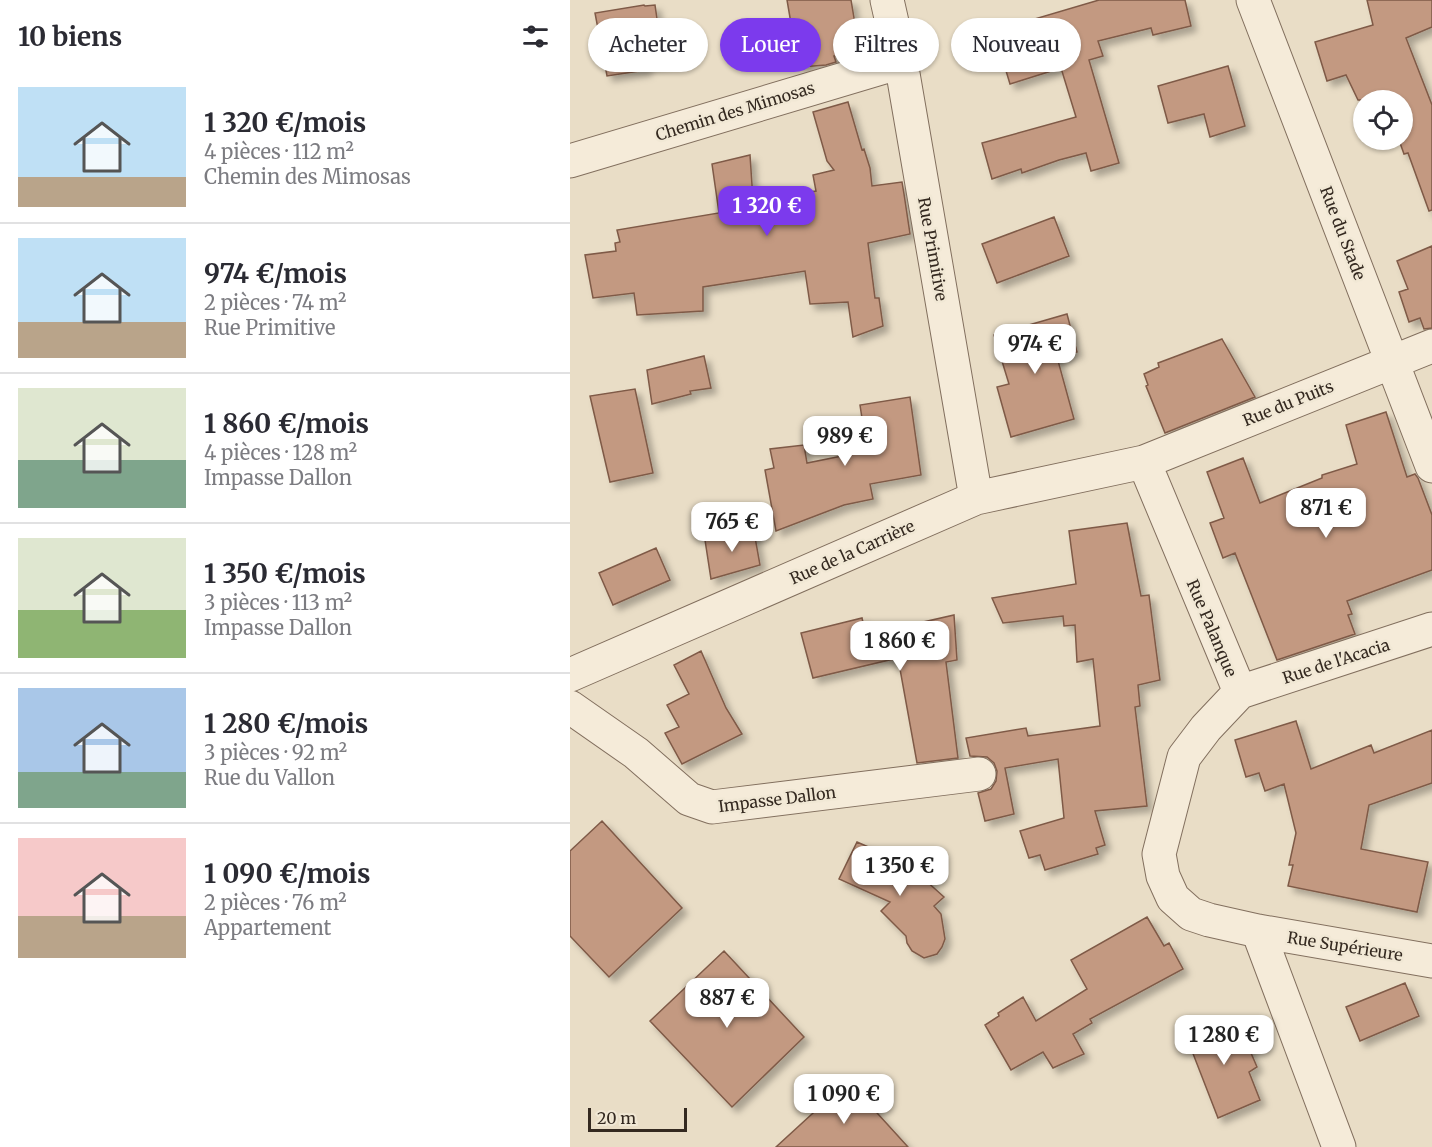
<!DOCTYPE html>
<html lang="fr">
<meta charset="utf-8">
<style>
:root{--surface:#fff;--page:#f2f2f3;--text:#2b2b33;--muted:#7c7c81;--line:#e1e1e2;--accent:#7c3aed}
body{margin:0;font-family:Merriweather,serif;background:var(--page);color:var(--text);height:100vh;display:flex;flex-direction:column;font-size:22px;white-space:nowrap}
*{box-sizing:border-box;margin:0}
p{font-size:20px;color:var(--muted)}
.icon{flex:none;width:33px;height:33px;fill:none;stroke:currentColor;stroke-width:2;stroke-linecap:round;stroke-linejoin:round}
.map{position:relative;flex:1;overflow:hidden}
.side{display:flex;flex-direction:column;background:var(--surface);width:570px}
.side>*{flex:none}
.banner{position:absolute;left:18px;top:18px;width:570px;height:54px;display:flex;gap:12px}
.controls{position:absolute;left:783px;top:90px;display:grid;gap:12px}
.controls a{display:grid;place-items:center;width:60px;height:60px;border-radius:50%;background:var(--surface);box-shadow:0 2px 4px #0004;font-size:30px}
.scale{position:absolute;left:18px;bottom:15px;width:99px;box-sizing:border-box;padding-left:6px;border:3px solid #342920;border-top:0;font-size:16px;line-height:21px;white-space:nowrap;color:#342920;-webkit-text-stroke:4px #f1e8d5;paint-order:stroke}
.price{position:absolute;translate:-50% -51px;padding:0 14px;border-radius:12px;background:#fff;color:#222;font-size:20px;line-height:39px;filter:drop-shadow(0 2px 3px #0008)}
.price::after{content:'';position:absolute;left:50%;top:36px;width:18px;height:14px;margin-left:-9px;background:inherit;clip-path:polygon(0 0,100% 0,50% 100%)}
.price.active{background:var(--accent);color:#fff}
ul{padding:0;list-style:none}
li{display:flex;align-items:center;gap:18px;height:150px;padding:0 18px}
li+li{border-top:2px solid var(--line)}
li span{display:grid;place-items:center;flex:none;width:168px;height:120px;border-radius:0px;color:#555}
li>.icon{margin-inline-start:auto}
span .icon{width:72px;height:72px;fill:#fffc;stroke-width:1}
li b{font-size:26px}
h2{display:flex;justify-content:space-between;align-items:center;height:72px;padding:0 18px;font-size:26px}
.pill{padding:0 21px;border-radius:27px;background:var(--surface);box-shadow:0 2px 4px #0004;font-size:21px;line-height:54px}
.pill.active{background:var(--accent);color:#fff}
main{display:flex;flex:1;min-height:0}
.map>svg:first-child{display:block}
.building{fill:#c39981;stroke:#7f5a47;stroke-width:1.5;filter:url(#shadow)}
.lines{fill:none;stroke-linecap:round;stroke-linejoin:round}
.minor-casing{stroke:#826f5e;stroke-width:35}
.minor{stroke:#f5ebd9;stroke-width:33}
.labels{text-anchor:middle;dominant-baseline:central;stroke-width:5;stroke-linejoin:round;paint-order:stroke}
.street-label{font-size:16px;fill:#342920;stroke:#f1e8d5}
</style>
<main>
<section class="side">
<h2>10 biens<svg class="icon" aria-label="filters" viewBox="0 0 24 24"><path d="M4 7h16M4 17h16"/><circle cx="9" cy="7" r="2"/><circle cx="15" cy="17" r="2"/></svg></h2>
<ul>
<li><span style="background:linear-gradient(#bfe0f5 75%,#b9a48a 0)"><svg class="icon" aria-label="home" viewBox="0 0 24 24"><path d="M3 11l9-7 9 7M6 9v11h12V9"/></svg></span><div><b>1 320 €/mois</b><p>4 pièces · 112 m²</p><p>Chemin des Mimosas</p></div></li>
<li><span style="background:linear-gradient(#bfe0f5 70%,#b9a48a 0)"><svg class="icon" aria-label="home" viewBox="0 0 24 24"><path d="M3 11l9-7 9 7M6 9v11h12V9"/></svg></span><div><b>974 €/mois</b><p>2 pièces · 74 m²</p><p>Rue Primitive</p></div></li>
<li><span style="background:linear-gradient(#dfe7d0 60%,#7fa58c 0)"><svg class="icon" aria-label="home" viewBox="0 0 24 24"><path d="M3 11l9-7 9 7M6 9v11h12V9"/></svg></span><div><b>1 860 €/mois</b><p>4 pièces · 128 m²</p><p>Impasse Dallon</p></div></li>
<li><span style="background:linear-gradient(#dfe7d0 60%,#8fb573 0)"><svg class="icon" aria-label="home" viewBox="0 0 24 24"><path d="M3 11l9-7 9 7M6 9v11h12V9"/></svg></span><div><b>1 350 €/mois</b><p>3 pièces · 113 m²</p><p>Impasse Dallon</p></div></li>
<li><span style="background:linear-gradient(#a9c7e8 70%,#7fa58c 0)"><svg class="icon" aria-label="home" viewBox="0 0 24 24"><path d="M3 11l9-7 9 7M6 9v11h12V9"/></svg></span><div><b>1 280 €/mois</b><p>3 pièces · 92 m²</p><p>Rue du Vallon</p></div></li>
<li><span style="background:linear-gradient(#f6c9c9 65%,#b9a48a 0)"><svg class="icon" aria-label="home" viewBox="0 0 24 24"><path d="M3 11l9-7 9 7M6 9v11h12V9"/></svg></span><div><b>1 090 €/mois</b><p>2 pièces · 76 m²</p><p>Appartement</p></div></li>
</ul>
</section>
<div class="map">
<svg width="862" height="1147" viewBox="0 0 862 1147">
<defs>
<filter id="shadow"><feDropShadow dx="5.5" dy="5.5" stdDeviation="3" flood-color="#0004"/></filter>
</defs>
<rect width="100%" height="100%" fill="#e9ddc6"/>
<path class="building" d="M217,0h64l5,30 -13,3 3,21 -12,2 2,6 -10,3 -25,2 -4,-27 -3,1z
M529,0h86l6,26 -38,9 -2,-7 -53,13 5,15 -14,4 30,103 -28,8 -5,-18 -27,7 -37,13 -1,-4 -29,10 -10,-36 94,-26 -15,-49 -51,16 -16,-53z
M797,0h65v27l-26,11 26,67v105l-3,1 -21,-58 -4,1 -5,-14h3v-40h-44l-12,-25 -19,6 -12,-39 58,-17z
M74,5l1,1 10,-1 8,56 -17,3v6l-39,6 -12,-63z
M658,66l17,60 -35,11 -6,-23 -36,9 -10,-37z
M278,102l14,48 2,-1 6,19 2,18 30,-4 2,12 6,40 -42,9 7,55h4l4,28 -30,11 -5,-35 -38,2 -5,-33 -102,16v24l-66,4 -3,-22 -41,5 -8,-43 31,-4 -1,-8 5,-1 -3,-12 102,-17 -7,-49 38,-9 3,45 63,-9 -3,-16 21,-5 -7,-9 -14,-49z
M484,217l15,39 -72,27 -15,-39z
M862,246v82l-8,1 -4,-11 -11,4 -10,-30 9,-3 -11,-28z
M497,314l10,38 -20,5 17,62 -63,18 -14,-50 12,-3 -15,-49z
M652,339l33,58 -90,36 -19,-47 2,-1 -4,-11 15,-7 -1,-4z
M134,356l7,32 -21,3 1,3 -39,10 -5,-34z
M65,389l18,84 -43,9 -20,-86z
M340,397l11,78 -51,9 3,15 -29,6 -68,26 -11,-61 9,-2 -4,-19 34,-4 3,18 60,-12 -7,-46z
M816,412l21,65 8,-3 3,4 14,37v55l-85,31 5,13 -4,1 7,19 -78,26 -42,-107 -12,5 -13,-35 14,-5 -17,-46 36,-14 17,45 62,-25v-3l35,-11 -11,-39z
M557,523l14,73 8,-1 11,85 -22,5 2,21 -5,1 12,99 -52,5 10,34 -9,3 2,6 -53,16 -5,-15 -11,3 -9,-27 44,-13 -6,-59 -53,9 9,46 -29,7 -7,-28 13,-4 5,-8 1,-10 -3,-8 -7,-6 -17,-1 -4,-18 60,-10 2,8 72,-10 -7,-67 -16,3 -2,-37 -11,1 -1,-10 -60,7 -11,-25 84,-14 -7,-53z
M183,526l7,39 -49,14 -6,-39z
M86,548l14,32 -57,25 -14,-32z
M384,615l3,45 -11,2 12,96 -41,5 -19,-105 -85,20 -12,-45 61,-15 4,17z
M131,651l25,57 16,26 -60,30 -17,-31 14,-6 -12,-22 22,-11 -15,-29z
M726,721l15,48 60,-24 3,8 58,-23v53l-63,22 -8,44 67,13 -11,50 -129,-26 5,-21h-4l7,-32 -12,-49 -19,7 -6,-18 -13,4 -11,-37z
M32,821l80,87 -73,69 -39,-41v-85z
M287,842l57,25v3l30,27 -10,9 7,8 4,25 -3,8 -5,7 -13,4 -12,-7 -5,-8 -1,-7 -25,-25 9,-9 -51,-23z
M577,917l17,29 5,-3 14,26 -93,50 2,4 -19,11 11,20 -31,14 -10,-16 -32,18 -26,-45 14,-9 -1,-3 25,-16 13,24 51,-32 -16,-29z
M154,951l80,86 -72,70 -82,-86z
M835,983l14,33 -59,25 -14,-34z
M654,1018l4,13 11,-6 18,42 -8,5 11,28 -42,18 -33,-85z
M278,1081l60,66h-132z"/>
<g class="lines">
<defs>
<path id="minor" d="M317,0l14,62 75,436
M683,0l179,466
M0,161l331,-99
M574,462l96,230 -34,36 -22,29 -25,97 4,22 10,22 18,16 18,6 49,11 174,30
M0,675l406,-177 168,-36 288,-116
M670,692l192,-63
M0,707l66,46 53,46 23,8 267,-33
M688,931l81,216"/>
</defs>
<use href="#minor" class="minor-casing"/>
<use href="#minor" class="minor"/>
</g>
<g class="labels">
<g class="street-label">
<text transform="translate(165 111) rotate(-17)">Chemin des Mimosas</text>
<text transform="translate(773 233) rotate(69)">Rue du Stade</text>
<text transform="translate(363 249) rotate(80)">Rue Primitive</text>
<text transform="translate(718 403) rotate(-22)">Rue du Puits</text>
<text transform="translate(282 552) rotate(-24)">Rue de la Carrière</text>
<text transform="translate(642 628) rotate(67)">Rue Palanque</text>
<text transform="translate(766 661) rotate(-18)">Rue de l'Acacia</text>
<text transform="translate(207 799) rotate(-7)">Impasse Dallon</text>
<text transform="translate(775 946) rotate(9)">Rue Supérieure</text>
</g>
</g>
</svg>
<div class="controls">
<a><svg class="icon" aria-label="locate" viewBox="0 0 24 24"><circle cx="12" cy="12" r="6"/><path d="M12 2v4M12 18v4M2 12h4M18 12h4"/></svg></a>
</div>
<div class="scale">20 m</div>
<b class="price active" style="left:197px;top:237px">1 320 €</b>
<b class="price" style="left:465px;top:375px">974 €</b>
<b class="price" style="left:275px;top:467px">989 €</b>
<b class="price" style="left:756px;top:539px">871 €</b>
<b class="price" style="left:162px;top:553px">765 €</b>
<b class="price" style="left:330px;top:672px">1 860 €</b>
<b class="price" style="left:330px;top:897px">1 350 €</b>
<b class="price" style="left:157px;top:1029px">887 €</b>
<b class="price" style="left:654px;top:1066px">1 280 €</b>
<b class="price" style="left:274px;top:1125px">1 090 €</b>
<div class="banner">
<a class="pill">Acheter</a>
<a class="pill active">Louer</a>
<a class="pill">Filtres</a>
<a class="pill">Nouveau</a>
</div>
</div>
</main>
